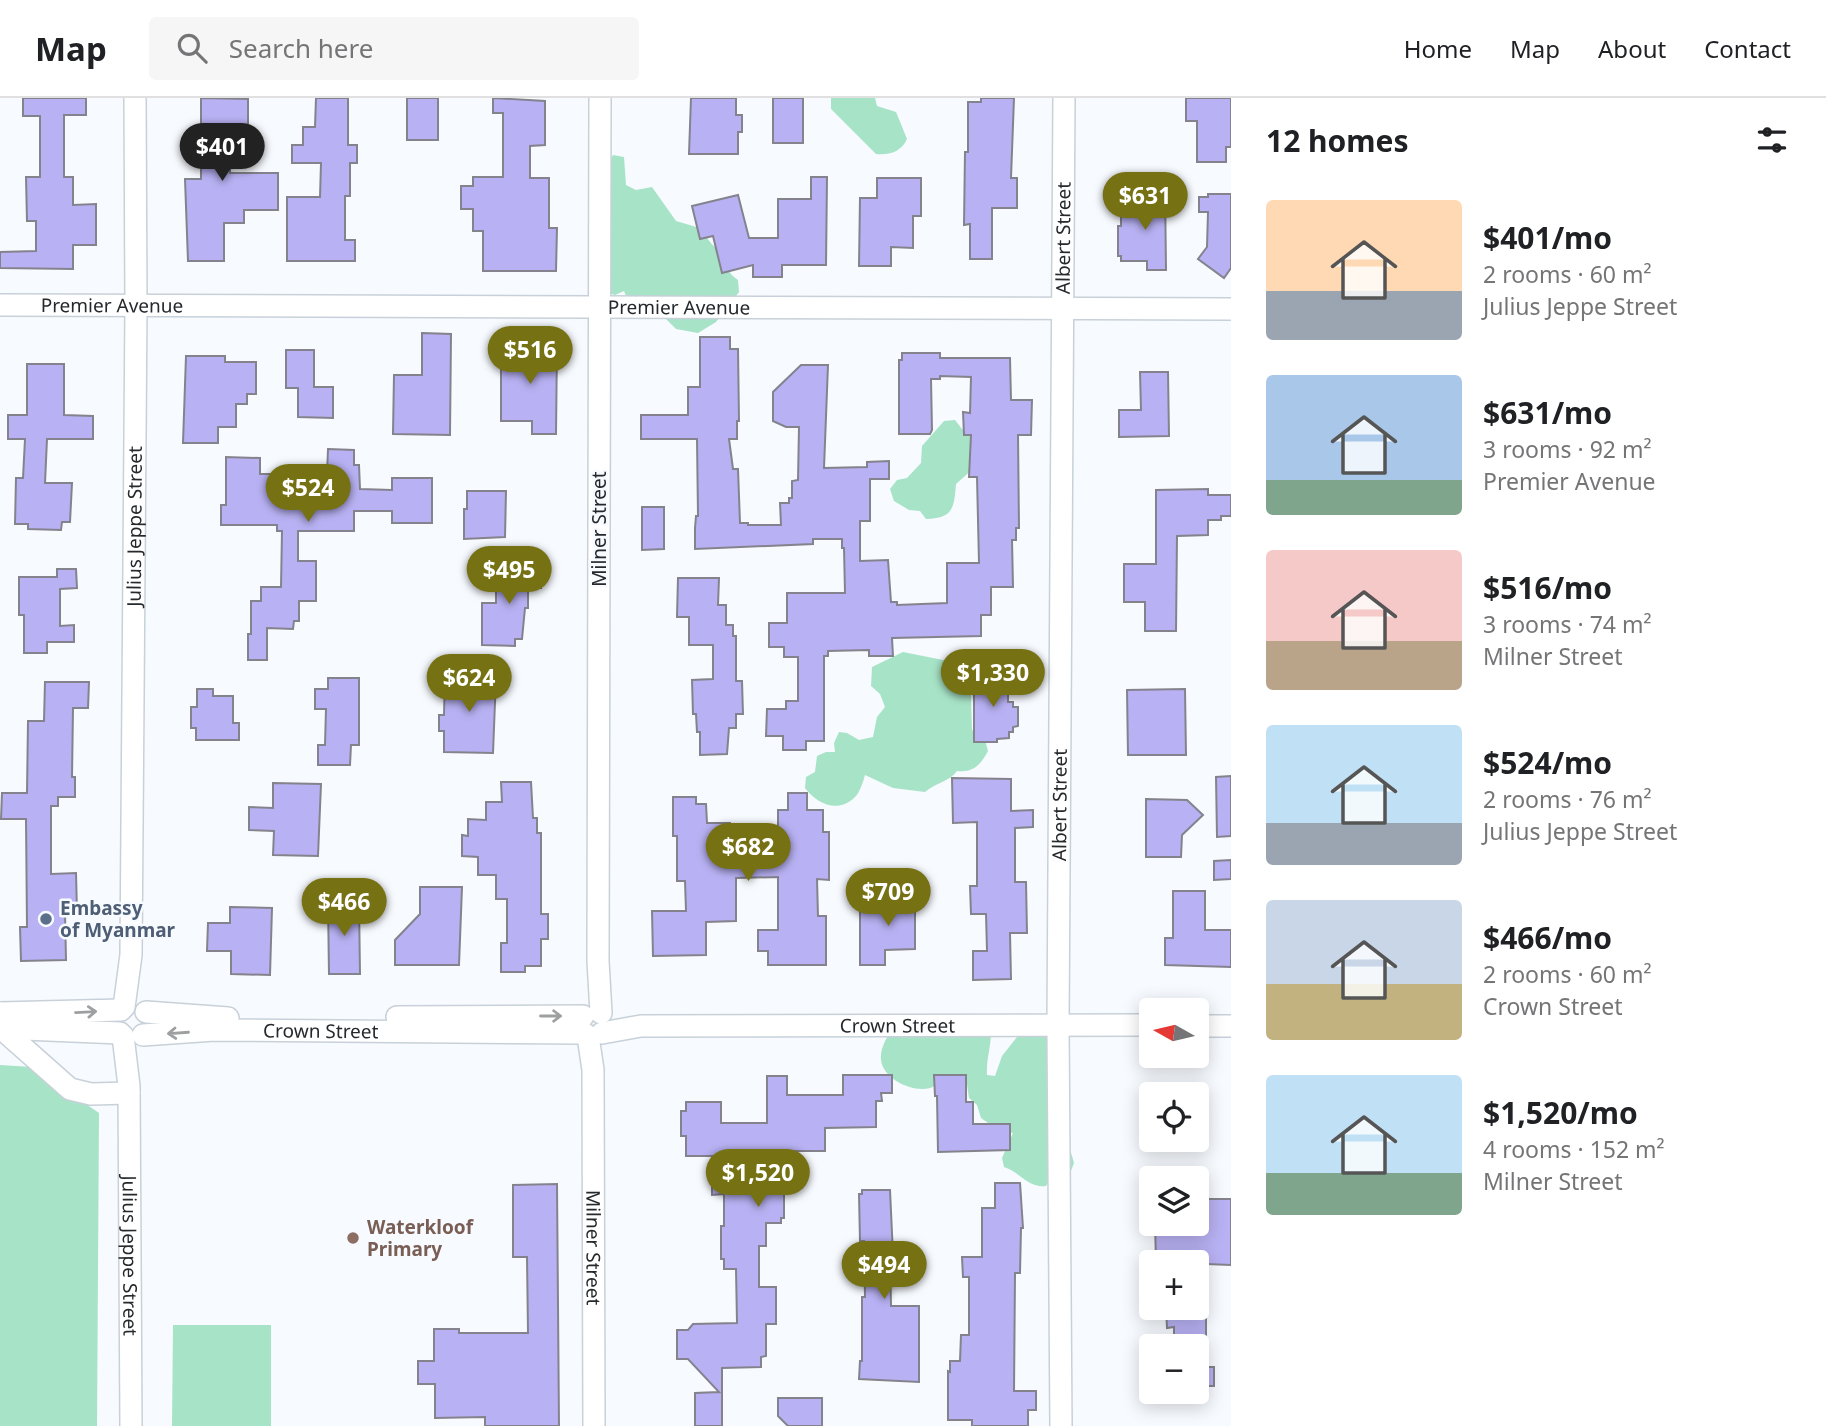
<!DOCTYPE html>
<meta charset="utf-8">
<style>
:root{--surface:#fff;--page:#f6f6f6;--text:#202124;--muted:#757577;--line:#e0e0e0;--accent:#767113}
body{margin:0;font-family:"Noto Sans",sans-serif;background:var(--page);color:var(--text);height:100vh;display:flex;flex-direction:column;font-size:26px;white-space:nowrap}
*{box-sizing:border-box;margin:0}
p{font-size:23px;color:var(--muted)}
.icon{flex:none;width:38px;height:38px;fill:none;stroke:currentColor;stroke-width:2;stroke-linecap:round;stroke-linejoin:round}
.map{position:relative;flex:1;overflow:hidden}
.sheet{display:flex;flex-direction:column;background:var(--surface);width:595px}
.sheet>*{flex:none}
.needle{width:46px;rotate:278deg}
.controls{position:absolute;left:1139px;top:900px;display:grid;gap:14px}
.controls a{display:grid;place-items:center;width:70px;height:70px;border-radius:7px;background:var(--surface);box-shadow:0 4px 18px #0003;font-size:35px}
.price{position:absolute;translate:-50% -60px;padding:0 16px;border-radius:24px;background:var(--accent);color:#fff;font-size:23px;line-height:46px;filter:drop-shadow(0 2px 4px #0008)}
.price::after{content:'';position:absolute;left:50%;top:42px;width:21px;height:16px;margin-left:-10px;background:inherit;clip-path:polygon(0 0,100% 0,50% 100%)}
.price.selected{background:#222;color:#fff}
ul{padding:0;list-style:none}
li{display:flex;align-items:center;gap:21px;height:175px;padding:0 35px}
li span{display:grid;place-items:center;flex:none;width:196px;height:140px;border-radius:7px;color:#555}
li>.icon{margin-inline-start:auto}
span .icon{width:84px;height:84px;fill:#fffc;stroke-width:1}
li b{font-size:30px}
h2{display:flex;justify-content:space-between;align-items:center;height:84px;padding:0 35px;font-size:30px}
header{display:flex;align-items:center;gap:42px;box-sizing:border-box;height:98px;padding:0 35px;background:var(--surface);border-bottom:2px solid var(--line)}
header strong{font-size:33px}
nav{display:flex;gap:38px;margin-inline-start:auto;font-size:24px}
.search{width:490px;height:63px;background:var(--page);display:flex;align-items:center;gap:18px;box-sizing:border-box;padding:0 24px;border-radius:7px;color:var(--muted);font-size:26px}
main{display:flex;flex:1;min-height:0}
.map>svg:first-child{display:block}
.green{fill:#a7e3c7}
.building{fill:#b8b1f3;stroke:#84838d;stroke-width:2}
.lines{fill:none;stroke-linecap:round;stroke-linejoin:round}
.street-casing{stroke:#c8d1d9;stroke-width:24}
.street{stroke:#fff;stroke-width:21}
.oneway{stroke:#9d9fa0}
.service-dot{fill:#5c6f8a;stroke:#f7fafe;stroke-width:2.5}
.education-dot{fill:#8d6e63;stroke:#f7fafe;stroke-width:2.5}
.labels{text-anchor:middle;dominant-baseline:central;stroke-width:5;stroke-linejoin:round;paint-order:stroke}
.street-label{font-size:19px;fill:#25292c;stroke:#f7fafe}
.service-label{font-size:19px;font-weight:bold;fill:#4e5e75;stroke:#f7fafe;text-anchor:start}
.education-label{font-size:19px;font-weight:bold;fill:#785e54;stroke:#f7fafe;text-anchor:start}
</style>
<header>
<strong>Map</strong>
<div class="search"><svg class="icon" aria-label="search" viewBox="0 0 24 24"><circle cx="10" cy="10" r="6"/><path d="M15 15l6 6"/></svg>Search here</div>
<nav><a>Home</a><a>Map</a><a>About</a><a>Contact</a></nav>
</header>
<main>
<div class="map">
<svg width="1231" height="1328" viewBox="0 0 1231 1328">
<rect width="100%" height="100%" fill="#f7fafe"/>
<path class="green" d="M831,0h44l2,8 19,6 11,27c-6,13 -17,16 -31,15l-45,-45z
M613,57l11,2 2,28 10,5 16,-3 24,34 27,8c7,17 11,15 20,27 7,11 2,15 15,24l1,12 -23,30 -18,11 -22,-4 -27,-27 -20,1 -5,-12 -9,4 -7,-2 -3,-12 5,-25 -6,-19 7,-20 -7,-29 2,-18z
M955,322l7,9 21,10 1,20 -28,25c-2,25 -3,34 -30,35l-6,-8 -11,-1 -15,-9 -4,-12 7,-9 10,-2 14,-15 1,-17 22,-25z
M903,554l40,8 13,-3 14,4 2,69 13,10 3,11c-7,13 -14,22 -31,20 -8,11 -22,12 -32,21l-32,-4 -28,-13c-2,7 -5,17 -10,22 -17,17 -38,7 -50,-9l1,-11 9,-5 2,-16 9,-4h9l-1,-9 5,-11 8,1 12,7 14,-3 4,-20 8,-10 -5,-13 -9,-8 1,-19z
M892,931l99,3c0,16 -5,27 -4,43l8,1 7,-20 19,-24h27l8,108 14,9 4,14 -5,13 -16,-1 -7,11c-18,2 -26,-14 -42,-19l-2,-9 11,-25 -15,-3 -17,-12 -4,-13 -8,-7 -2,-14 -23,-5c-4,3 -10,8 -14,9 -17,5 -47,-9 -49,-28 -1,-12 5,-21 11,-31z
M0,967l32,2 67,46 -2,313h-97z
M173,1227h98v101h-99z"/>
<path class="building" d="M23,0h63v17h-22v62h9v28l23,-1v41h-23v24l-73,-1v-16l36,-1v-30h-9l-1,-44h14v-61h-17z
M201,0l47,1v27h-17l-1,47h48v37h-34v13h-20v38h-36l-3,-82h16z
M316,0h32v47h9v18h-7v33h-5v44h10v21h-68v-64h33l1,-34h-29v-18h11v-18h12z
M407,0h31v42h-31z
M493,0l52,3v44l-15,1v32h19v50h8l-1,43h-73v-40h-10v-22h-12v-23h12v-9h30v-64h-10z
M691,0h45v17h6v17h-4v22h-49z
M773,0h30v45h-30z
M981,0h33l-3,80h6v30h-25v51h-22v-35l-6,1 1,-73h3v-50h13z
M1186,0h45v49h-5v15h-29v-41h-11z
M811,79h16l-1,88h-44v12h-29v-12l-31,8 -9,-37 -13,3 -8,-33 46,-11 11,43h29v-39h33z
M877,80h44v38h-8v32l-22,-1v19h-32l1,-68h17z
M1148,88h17l1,84h-19v-9h-26v-5h-3v-30h3v-16h28z
M1208,96h23v74l-7,10 -26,-19 9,-12 1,-35h-9v-15h9z
M422,235l29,1 -1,101 -57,-1 1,-59h28z
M700,239h30v12h8l1,72h-2v18h-8l4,30h5l2,54h8v2h33l-1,-22h9v-5h3v-17l6,-1 1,-53h-13l-13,-6v-29l28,-27h27l-4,103 43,-1v-5l22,-1v18h-19v42h-10v40l28,-1 3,42h6v3l50,-2v-40h32l-2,-86h-8l2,-42h-7l-1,-23 7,1 1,-36 -31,-1v3h-9l1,51 -2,4h-31v-74h3v-7h38v5h70l1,42h21l-1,35h-13l1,93h-3v12h-4l1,47h-22v28h-10v21l-89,2 1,18h-24v-6l-41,1v5h-4v85h-18v9h-23v-14h-17l1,-27h19v-8h12v-44h-14v-10h-15v-24h18v-30h58l-1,-45h-2v-9h-29v5l-118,5v-21l1,-12h2l-1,-77h-56v-24h47v-28h12z
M499,247h58l-1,89h-24v-13h-31v-57l-2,-2z
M286,252h28v37h19v31l-35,-1v-29h-12z
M186,258h39v6h31v32h-9v10h-11v23h-18v16h-35z
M27,266h37v51l29,1v23h-46l-2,44h27l-2,39h-8l-1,8 -33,-1v-5h-13l1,-46h7l2,-39h-17v-24h19z
M1140,274h28l1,64 -50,1v-27h22z
M328,351l26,1v15h5l1,24 32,1v-12h40v45h-40v-12h-38v20h-56v30h18v40h-17v20h-5l-1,8 -26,-1v32h-19v-26h3v-33h10v-14h20l1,-56h-5v-6h-56v-20h5v-48l34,1v16h67z
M1208,391v6h23v21h-10v4h-13v15l-31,1 -1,95h-31v-29h-21v-38h32v-74z
M467,393h39l-1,46 -41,2v-30h3z
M642,409h22v42l-22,1z
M515,466h26v24h-13v20h-3l-3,31h-7v7l-33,-1v-42h14v-30h19z
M57,471h19l1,19 -17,1v37l14,-1v17h-27v11h-23v-38h-5v-38h38z
M678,480h41l-1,27h8v20h7v11h3v45h6l1,33h-7v14h-7l-2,26 -27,1v-23h-3l-1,-18h-3l-1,-34 21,-1v-34h-24v-28h-12z
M445,578l51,1 -3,76 -49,-1v-21h-5v-16h5z
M974,578h34v26h5v5h5v19l-5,1v5h-4v6l-12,1v3h-23z
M328,580h31v67h-8l-1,20h-32v-20h7l1,-36h-11v-20h13z
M45,584h44l-1,26h-15l-1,69h3v20h-17v9h-7v68l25,-1 1,39h-12l1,48 -45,1 -1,-34h7l-1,-108h-25l1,-26h25l1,-72h16z
M197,591h16v7h20v27h6v17h-43v-12h-5v-21h6z
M1185,591l1,66h-58l-1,-65z
M1231,678v60l-14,1 -1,-60z
M952,680l59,1v32l22,-1v17l-18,1v54h11l1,51h-17l1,46 -38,1v-29h14l-1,-37h-15l-1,-28h7v-64l-24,1z
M501,684h30l2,36h4v15h4v81h7v25h-7v27h-16v6h-24v-29h6v-44h-11v-24h-18v-18l-16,-1v-21l6,1v-17l18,1v-18h16z
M273,685l48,1 -3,72 -45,-1 1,-24 -25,-1v-23l24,1z
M788,695h19v17h16v22h6v48l-12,-1 1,37h8v49h-58v-14h-10v-21h20v-53l-42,1v43l-30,1v33l-53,1 -1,-45h34l-1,-30h-8v-45h-4v-39h23v7h10l1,19h23v12h17l-1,25h32v-50h10z
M1146,701l41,1 16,15 -21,20 -1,22h-35z
M1231,762v19l-17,1v-19z
M896,787h19v64l-30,1v15h-25v-56h34v-8h2z
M420,789h42l-3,78h-64v-25l25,-26z
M1173,793h32v39h26v37l-66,-2v-27h8z
M328,805h31l1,71h-31z
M230,809l42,1 -2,67 -39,-1v-23h-24l1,-28h22z
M843,977h49v18h-11l1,8h-6v26l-51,1v23h-41v67h-3v5h-15v23h-7v41h17v37h-10v32l-5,1v10l-39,1v58h-27v-33l24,-1 -31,-33h-11v-29h11l5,-6 44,-1 -1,-54h-12v-10h-3v-33h3v-32l-12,1v-39h-26v-20h-5v-25h5v-9h35v21h46v-47h20v19h56z
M934,977h32v27h7v22h37v26l-72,2 -1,-56h-2z
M995,1085h25l3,45h-2l-1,45h-5l-1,118h22v19h-8v16h-56v-6h-24v-49l2,1v-11h10l1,-26h8v-58h-6l-1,-20h20v-49h13z
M557,1086l2,242h-74v-9l-50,1v-34h-17v-23h16v-32h25v4h69l-1,-76h-14v-72z
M862,1092h28l3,65h-3l1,51h28v76l-60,-3 1,-18h2v-64h3l-1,-56h-4l-1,-47h3z
M1197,1101h34v66l-75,-3 -1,-39h42z
M1166,1209h40v39h-32v-19l-7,1z
M1197,1269h17v19h-17z
M778,1300h44v28h-34l-10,-10z"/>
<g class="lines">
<defs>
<g id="street">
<path d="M600,0l-2,863 3,52"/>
<path id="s1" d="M0,207l1231,4"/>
<path id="s2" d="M124,909l7,-52 5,-650 -1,-207"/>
<path d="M146,914l82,6"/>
<path d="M0,915l121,-3"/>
<path d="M1,915v15l69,61 21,5 38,-1"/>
<path d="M397,919l186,-1"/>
<path d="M1197,928h34"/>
<path d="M0,930l120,5"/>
<path id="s3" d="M602,935l39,-7 511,-1"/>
<path id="s4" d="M143,937l71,-5 370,3"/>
<path id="s5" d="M123,938l6,50 2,340"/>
<path id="s6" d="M588,938l5,34 1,356"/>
<path id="s7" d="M1061,1328l-3,-401 6,-927"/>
</g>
</defs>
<use href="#street" class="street-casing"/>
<use href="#street" class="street"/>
</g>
<defs><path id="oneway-shaft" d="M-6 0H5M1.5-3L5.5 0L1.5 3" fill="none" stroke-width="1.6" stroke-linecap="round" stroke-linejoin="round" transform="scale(1.75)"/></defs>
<g class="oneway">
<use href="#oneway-shaft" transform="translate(86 914) rotate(-3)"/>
<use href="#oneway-shaft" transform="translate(551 918)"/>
<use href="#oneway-shaft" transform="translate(178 935) rotate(176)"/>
</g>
<circle class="service-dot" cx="46" cy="821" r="7"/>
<circle class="education-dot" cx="353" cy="1140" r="7"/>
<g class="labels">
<g class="street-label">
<text stroke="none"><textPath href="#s7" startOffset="1188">Albert Street</textPath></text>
<text stroke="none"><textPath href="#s1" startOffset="112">Premier Avenue</textPath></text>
<text stroke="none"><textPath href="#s1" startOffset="679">Premier Avenue</textPath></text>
<text stroke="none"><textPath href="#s2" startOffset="481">Julius Jeppe Street</textPath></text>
<text transform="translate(599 431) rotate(-90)">Milner Street</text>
<text stroke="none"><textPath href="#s7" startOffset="621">Albert Street</textPath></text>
<text stroke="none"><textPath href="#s3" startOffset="296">Crown Street</textPath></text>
<text stroke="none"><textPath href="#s4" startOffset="178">Crown Street</textPath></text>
<text stroke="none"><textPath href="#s6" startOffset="212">Milner Street</textPath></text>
<text stroke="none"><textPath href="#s5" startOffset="220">Julius Jeppe Street</textPath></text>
</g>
<g class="service-label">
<text x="60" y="810">Embassy<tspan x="60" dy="22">of Myanmar</tspan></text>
</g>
<g class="education-label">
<text x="367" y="1129">Waterkloof<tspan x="367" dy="22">Primary</tspan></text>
</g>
</g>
</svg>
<div class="controls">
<a><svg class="needle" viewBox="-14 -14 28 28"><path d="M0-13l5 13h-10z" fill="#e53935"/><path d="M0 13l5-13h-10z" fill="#757577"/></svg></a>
<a><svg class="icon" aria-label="locate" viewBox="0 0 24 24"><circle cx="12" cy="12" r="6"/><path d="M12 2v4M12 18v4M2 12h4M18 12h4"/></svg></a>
<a><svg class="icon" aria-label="layers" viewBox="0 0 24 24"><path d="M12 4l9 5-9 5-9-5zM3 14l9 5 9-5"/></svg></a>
<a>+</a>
<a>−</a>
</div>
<b class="price selected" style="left:222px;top:85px">$401</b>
<b class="price" style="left:1145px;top:134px">$631</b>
<b class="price" style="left:530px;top:288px">$516</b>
<b class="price" style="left:308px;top:426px">$524</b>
<b class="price" style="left:509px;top:508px">$495</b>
<b class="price" style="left:993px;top:611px">$1,330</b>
<b class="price" style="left:469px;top:616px">$624</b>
<b class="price" style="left:748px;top:785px">$682</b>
<b class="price" style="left:888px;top:830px">$709</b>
<b class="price" style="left:344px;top:840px">$466</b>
<b class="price" style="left:758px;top:1111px">$1,520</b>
<b class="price" style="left:884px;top:1203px">$494</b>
</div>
<section class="sheet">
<h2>12 homes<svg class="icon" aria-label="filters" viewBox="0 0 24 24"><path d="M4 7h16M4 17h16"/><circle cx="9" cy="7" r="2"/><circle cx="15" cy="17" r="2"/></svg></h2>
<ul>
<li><span style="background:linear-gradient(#ffd9b3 65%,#9aa5b1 0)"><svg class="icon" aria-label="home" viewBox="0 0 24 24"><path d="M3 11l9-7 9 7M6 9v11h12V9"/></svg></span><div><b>$401/mo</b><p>2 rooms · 60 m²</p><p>Julius Jeppe Street</p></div></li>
<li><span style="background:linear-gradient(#a9c7e8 75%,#7fa58c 0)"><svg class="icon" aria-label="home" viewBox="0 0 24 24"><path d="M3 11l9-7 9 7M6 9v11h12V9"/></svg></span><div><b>$631/mo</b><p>3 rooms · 92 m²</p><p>Premier Avenue</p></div></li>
<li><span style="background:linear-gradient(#f6c9c9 65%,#b9a48a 0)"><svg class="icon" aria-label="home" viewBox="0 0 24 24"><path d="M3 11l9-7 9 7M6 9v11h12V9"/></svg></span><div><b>$516/mo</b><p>3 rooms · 74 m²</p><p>Milner Street</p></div></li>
<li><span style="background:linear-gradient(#bfe0f5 70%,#9aa5b1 0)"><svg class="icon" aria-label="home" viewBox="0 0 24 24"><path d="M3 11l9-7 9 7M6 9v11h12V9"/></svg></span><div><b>$524/mo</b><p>2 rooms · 76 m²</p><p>Julius Jeppe Street</p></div></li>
<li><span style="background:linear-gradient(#c9d6e8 60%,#c2b280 0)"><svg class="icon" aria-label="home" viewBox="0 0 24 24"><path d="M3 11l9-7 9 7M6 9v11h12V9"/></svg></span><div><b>$466/mo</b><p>2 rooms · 60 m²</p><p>Crown Street</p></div></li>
<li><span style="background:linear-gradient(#bfe0f5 70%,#7fa58c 0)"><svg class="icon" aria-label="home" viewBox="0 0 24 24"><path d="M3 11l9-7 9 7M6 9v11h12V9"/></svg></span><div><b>$1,520/mo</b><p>4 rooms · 152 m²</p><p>Milner Street</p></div></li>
</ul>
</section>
</main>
